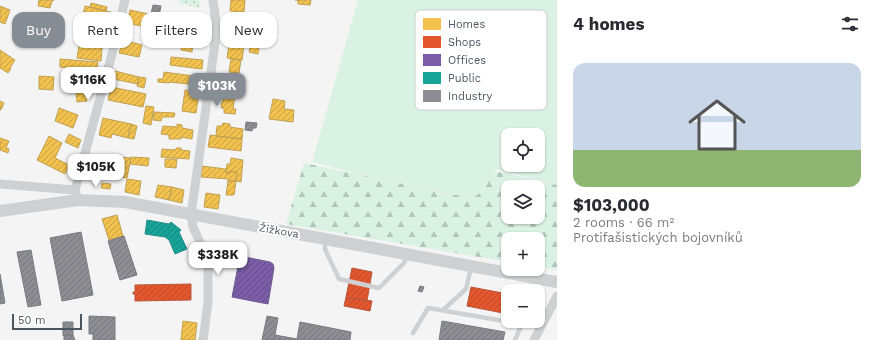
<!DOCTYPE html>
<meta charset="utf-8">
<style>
:root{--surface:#fff;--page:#f7f7f7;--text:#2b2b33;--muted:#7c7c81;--line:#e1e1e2;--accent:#868d94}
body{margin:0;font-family:"Work Sans",sans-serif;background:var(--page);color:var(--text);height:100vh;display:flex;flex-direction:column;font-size:15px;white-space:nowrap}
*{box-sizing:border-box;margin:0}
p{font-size:13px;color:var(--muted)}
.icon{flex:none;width:22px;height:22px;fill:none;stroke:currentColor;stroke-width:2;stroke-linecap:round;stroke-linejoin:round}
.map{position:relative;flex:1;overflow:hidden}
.details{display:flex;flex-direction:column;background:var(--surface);width:320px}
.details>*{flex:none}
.guide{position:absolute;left:12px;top:12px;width:380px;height:36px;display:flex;gap:8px}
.buttons{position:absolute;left:501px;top:128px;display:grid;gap:8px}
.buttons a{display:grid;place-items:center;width:44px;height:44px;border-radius:8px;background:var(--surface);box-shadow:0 1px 3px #0004;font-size:20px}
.scale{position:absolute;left:12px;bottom:10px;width:70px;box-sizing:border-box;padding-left:4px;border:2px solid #4a5661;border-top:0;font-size:11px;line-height:14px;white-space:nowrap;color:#4a5661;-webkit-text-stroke:3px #fff;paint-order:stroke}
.price{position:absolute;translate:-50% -34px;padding:0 9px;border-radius:8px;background:#fff;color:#222;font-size:13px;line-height:26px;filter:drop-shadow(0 1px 2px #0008)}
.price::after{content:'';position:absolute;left:50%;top:24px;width:12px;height:9px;margin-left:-6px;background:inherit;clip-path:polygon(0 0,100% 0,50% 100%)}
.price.active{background:var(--accent);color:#fff}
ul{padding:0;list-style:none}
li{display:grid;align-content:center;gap:8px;height:212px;padding:0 16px}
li+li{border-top:1px solid var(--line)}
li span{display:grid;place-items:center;height:124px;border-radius:12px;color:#555}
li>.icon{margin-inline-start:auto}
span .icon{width:72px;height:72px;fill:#fffc;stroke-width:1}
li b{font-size:17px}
h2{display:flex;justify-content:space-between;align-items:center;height:48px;padding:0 16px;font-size:17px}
.pill{padding:0 14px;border-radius:12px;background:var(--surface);box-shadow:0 1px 3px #0004;font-size:14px;line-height:36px}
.pill.active{background:var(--accent);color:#fff}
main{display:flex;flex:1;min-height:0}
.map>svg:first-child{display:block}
.grass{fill:#d9f2e3;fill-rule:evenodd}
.forest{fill:url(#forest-firs);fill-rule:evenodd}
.park{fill:url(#park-dots)}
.homes{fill:url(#homes-hatch);stroke:#c0a154}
.shops{fill:url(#shops-hatch);stroke:#b6573d}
.offices{fill:url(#offices-hatch);stroke:#6c5c92}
.public{fill:url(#public-hatch);stroke:#268c88}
.industry{fill:url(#industry-hatch);stroke:#797c83}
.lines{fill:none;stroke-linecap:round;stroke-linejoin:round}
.service{stroke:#ced0d2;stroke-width:4.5}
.minor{stroke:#ced0d2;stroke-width:9}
.tertiary{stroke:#ced0d2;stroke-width:12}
.labels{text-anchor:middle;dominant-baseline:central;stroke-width:4;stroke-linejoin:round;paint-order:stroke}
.street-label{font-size:11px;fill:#4a5661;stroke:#fff}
.key{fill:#fff;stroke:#c9ccd0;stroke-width:1}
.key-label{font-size:11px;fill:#4a5661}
</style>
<main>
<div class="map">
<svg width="557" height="340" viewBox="0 0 557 340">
<defs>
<pattern id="forest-firs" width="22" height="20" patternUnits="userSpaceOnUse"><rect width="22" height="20" fill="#d9f2e3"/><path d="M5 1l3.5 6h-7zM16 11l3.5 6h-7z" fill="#b2c7bb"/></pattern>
<pattern id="park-dots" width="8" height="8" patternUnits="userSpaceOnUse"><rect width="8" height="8" fill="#d9f2e3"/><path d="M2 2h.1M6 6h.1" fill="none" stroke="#b2c7bb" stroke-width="1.8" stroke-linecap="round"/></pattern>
<pattern id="homes-hatch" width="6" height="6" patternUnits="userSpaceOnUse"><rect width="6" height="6" fill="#f2c14e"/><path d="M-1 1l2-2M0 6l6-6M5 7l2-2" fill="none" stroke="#c6a044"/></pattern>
<pattern id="shops-hatch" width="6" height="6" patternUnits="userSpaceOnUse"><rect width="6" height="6" fill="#e4572e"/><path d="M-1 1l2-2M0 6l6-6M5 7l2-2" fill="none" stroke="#bb4b2b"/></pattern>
<pattern id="offices-hatch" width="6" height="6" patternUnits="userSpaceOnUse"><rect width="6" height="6" fill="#7b5ea7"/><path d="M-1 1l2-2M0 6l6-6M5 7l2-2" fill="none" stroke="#624d84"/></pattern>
<pattern id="public-hatch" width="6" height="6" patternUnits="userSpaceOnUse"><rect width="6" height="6" fill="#17a398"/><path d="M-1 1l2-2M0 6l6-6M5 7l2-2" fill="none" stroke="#17887f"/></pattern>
<pattern id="industry-hatch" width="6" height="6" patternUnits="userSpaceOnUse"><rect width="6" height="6" fill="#8d8d92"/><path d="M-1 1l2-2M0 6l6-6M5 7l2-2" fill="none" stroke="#75767b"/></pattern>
</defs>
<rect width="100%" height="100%" fill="#f4f4f4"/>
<path class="grass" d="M358,0h199v185l-62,-16 -3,6 -2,1 -10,17 -9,5 -97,-20 -61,-16v-3zM508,135h30v30h-30z"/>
<path class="forest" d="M304,163l151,32c6,0 11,3 16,2 11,-1 14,-13 19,-21l2,-1 2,-4 63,14v85l-19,-3v-28h-30v23l-222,-38zM508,187h30v30h-30z"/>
<path class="park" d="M179,0h20l1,8 -21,-5z"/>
<path class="homes" d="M39,0h15l-2,1 -2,7 -12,-2z
M231,0h14l-1,12 -14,-1z
M295,0h16l-1,5 -12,-1v-4z
M91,3l16,4 -1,4 -16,-4z
M0,6l10,4 -5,14 -5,-2z
M85,6l30,7 -2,8 -30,-7z
M130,10l28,6 -3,13 -28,-6z
M86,20l6,1 -1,8 -6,-1z
M236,23l17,1 -2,15 -23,-3 2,-11h6z
M188,30l19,3 -2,14 -18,-3z
M147,36l9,2 -2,9 -9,-3z
M123,40l19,5 -3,12 -20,-4z
M251,41l9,1 -2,12 -9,-2z
M91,44l5,1v2l6,1 -1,13 -24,-3 2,-12 12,1z
M182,44l11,1 -1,7 -11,-2z
M237,44l7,1 -2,15 -15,-2 2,-13 8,1z
M0,50l15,10 -5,8 1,1 -3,4 -8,-5z
M171,57l32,3 -1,9 -32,-4z
M60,59l38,3 -1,9 -37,-4z
M231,59l10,1 -2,13 -10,-1z
M115,71l24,6 -1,7 -25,-5z
M164,72l37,5 -1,8 -31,-3v1l-11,-1v-3h5z
M39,76l15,1 -1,13 -14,-1z
M139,77l7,1 -2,10 -7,-2z
M111,87l35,7 -3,13 -35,-7z
M185,90l14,2 -3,21 -14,-2z
M228,91l7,3 -2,15h3l-1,5 -11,-1v-5h-3l1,-6h1v-3h-1l1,-7h4z
M86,92l1,9 -10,1 -1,-9z
M273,99l12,2 -1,8 10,1 -1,12 -24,-3z
M0,101l4,2 -3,7h-1z
M146,106l8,1 -3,18 -8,-2z
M59,108l19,7 -5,13 -18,-7z
M154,112l21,1 -1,4h-12l-1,4 -8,-1z
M103,118l28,6 -3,14 -16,-4 -1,4 -12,-3z
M223,123l7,1v3l13,2 -1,10 -26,-3 1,-10h5z
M131,124l6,2 -3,13 -6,-1z
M177,124l5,1v3l11,2 -1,9 -11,-2v2h-12v-4l-8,-1 2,-8 14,1z
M69,134l12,6 -3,8 -13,-6z
M210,135l32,4 -1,12 -33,-4z
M49,136l13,7 -7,15 14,7 -4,9 -28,-14z
M0,138l9,3 -3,7 3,1 -1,4 -8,-3z
M176,148h5v2l9,1 -1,8 -28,-2 1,-8 14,1z
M95,155l36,3 -4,20 -5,-1 1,-10 -20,-2v8l-10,-1z
M131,157l18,1 -1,8 -18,-2z
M231,158l12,2 -2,22 -5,-1 1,-9 -7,-1v2h-4l1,-9h3z
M165,159h12l-1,9 -11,-1z
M202,166l24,3v4h4v-2l7,1 -1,9h-8v-2l-27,-2z
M127,179l14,2 -2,14 -14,-3z
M228,181h8l-2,14h-8z
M102,183l9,1 -1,5 -9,-1z
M158,185l14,2 -3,13 -14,-3z
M172,187l12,3 -2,13 -13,-3z
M206,193l14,2 -2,14 -14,-2z
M117,215l6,21 -14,4 -7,-21z
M183,321l14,2 -2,17h-14z"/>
<path class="shops" d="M352,268l20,4 -5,29 -21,-4z
M191,284v16l-56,1v-7h-2v-2h2v-7z
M471,287l37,7v20l-41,-8z
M346,297l26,4 -2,10 -26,-5z"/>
<path class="offices" d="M240,256l30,6 3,2 1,4 -6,36 -36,-7z"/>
<path class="public" d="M147,220l22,4 2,-2 10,8 -2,2 8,17 -12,5 -6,-14 -4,-3 -20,-3z"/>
<path class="industry" d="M153,5l8,1 -2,10 -8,-2z
M246,122l11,1 -1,5h-3l-1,3 -7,-1z
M81,232l12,63 -31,6 -12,-63z
M124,236l13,39 -17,5 -12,-39z
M31,250l10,55 -13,2 -11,-55z
M0,274l5,29 -5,1z
M420,286l4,1 -2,5 -4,-1z
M89,316l26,1v23h-22v-6h-4z
M267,316l11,2 -3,17 22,4 3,-17 51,10 -1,8h-88z
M442,321l63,11 -2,8h-64z
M63,322h10v13l-10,1z
M65,335h8l2,5h-11v-3h1z"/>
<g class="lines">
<path class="service" d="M325,241v8l14,30 40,9 25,-25 3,-8
M443,310l23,-21 5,-21
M413,333l15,-25 94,16 -7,16"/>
<path class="minor" d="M0,184l75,6
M78,200l-3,-10 37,-136 13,-54
M203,340l5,-38v-39l-1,-5 -14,-31 -2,-12 24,-172 1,-21 -3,-22
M534,340l23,-44"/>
<path class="tertiary" d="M0,211l78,-11 47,2 432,80"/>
</g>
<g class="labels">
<g class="street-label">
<text transform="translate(279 231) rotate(10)">Žižkova</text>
</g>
</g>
<rect x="415" y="10" width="132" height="100" rx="6" class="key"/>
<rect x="423" y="18" width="18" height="12" fill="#f2c14e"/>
<rect x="423" y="36" width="18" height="12" fill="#e4572e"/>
<rect x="423" y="54" width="18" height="12" fill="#7b5ea7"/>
<rect x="423" y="72" width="18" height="12" fill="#17a398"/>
<rect x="423" y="90" width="18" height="12" fill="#8d8d92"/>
<g class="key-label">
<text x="448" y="28">Homes</text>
<text x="448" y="46">Shops</text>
<text x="448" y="64">Offices</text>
<text x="448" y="82">Public</text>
<text x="448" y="100">Industry</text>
</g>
</svg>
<div class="buttons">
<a><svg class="icon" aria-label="locate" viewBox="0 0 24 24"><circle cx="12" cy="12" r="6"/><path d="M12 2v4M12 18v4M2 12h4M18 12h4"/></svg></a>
<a><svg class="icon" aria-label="layers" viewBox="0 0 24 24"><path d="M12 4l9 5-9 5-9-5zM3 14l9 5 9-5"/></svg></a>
<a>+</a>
<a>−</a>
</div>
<div class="scale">50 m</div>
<b class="price" style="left:88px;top:101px">$116K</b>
<b class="price active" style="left:217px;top:107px">$103K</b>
<b class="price" style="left:96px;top:188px">$105K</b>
<b class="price" style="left:218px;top:276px">$338K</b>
<div class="guide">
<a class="pill active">Buy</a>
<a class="pill">Rent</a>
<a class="pill">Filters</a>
<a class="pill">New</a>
</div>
</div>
<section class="details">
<h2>4 homes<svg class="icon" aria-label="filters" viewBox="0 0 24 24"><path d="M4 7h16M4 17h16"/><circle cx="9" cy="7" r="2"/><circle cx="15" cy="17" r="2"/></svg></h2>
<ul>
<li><span style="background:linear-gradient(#c9d6e8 70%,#8fb573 0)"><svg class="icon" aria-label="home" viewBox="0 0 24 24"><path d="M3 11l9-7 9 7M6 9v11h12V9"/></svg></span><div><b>$103,000</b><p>2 rooms · 66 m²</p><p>Protifašistických bojovníků</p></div></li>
</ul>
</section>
</main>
